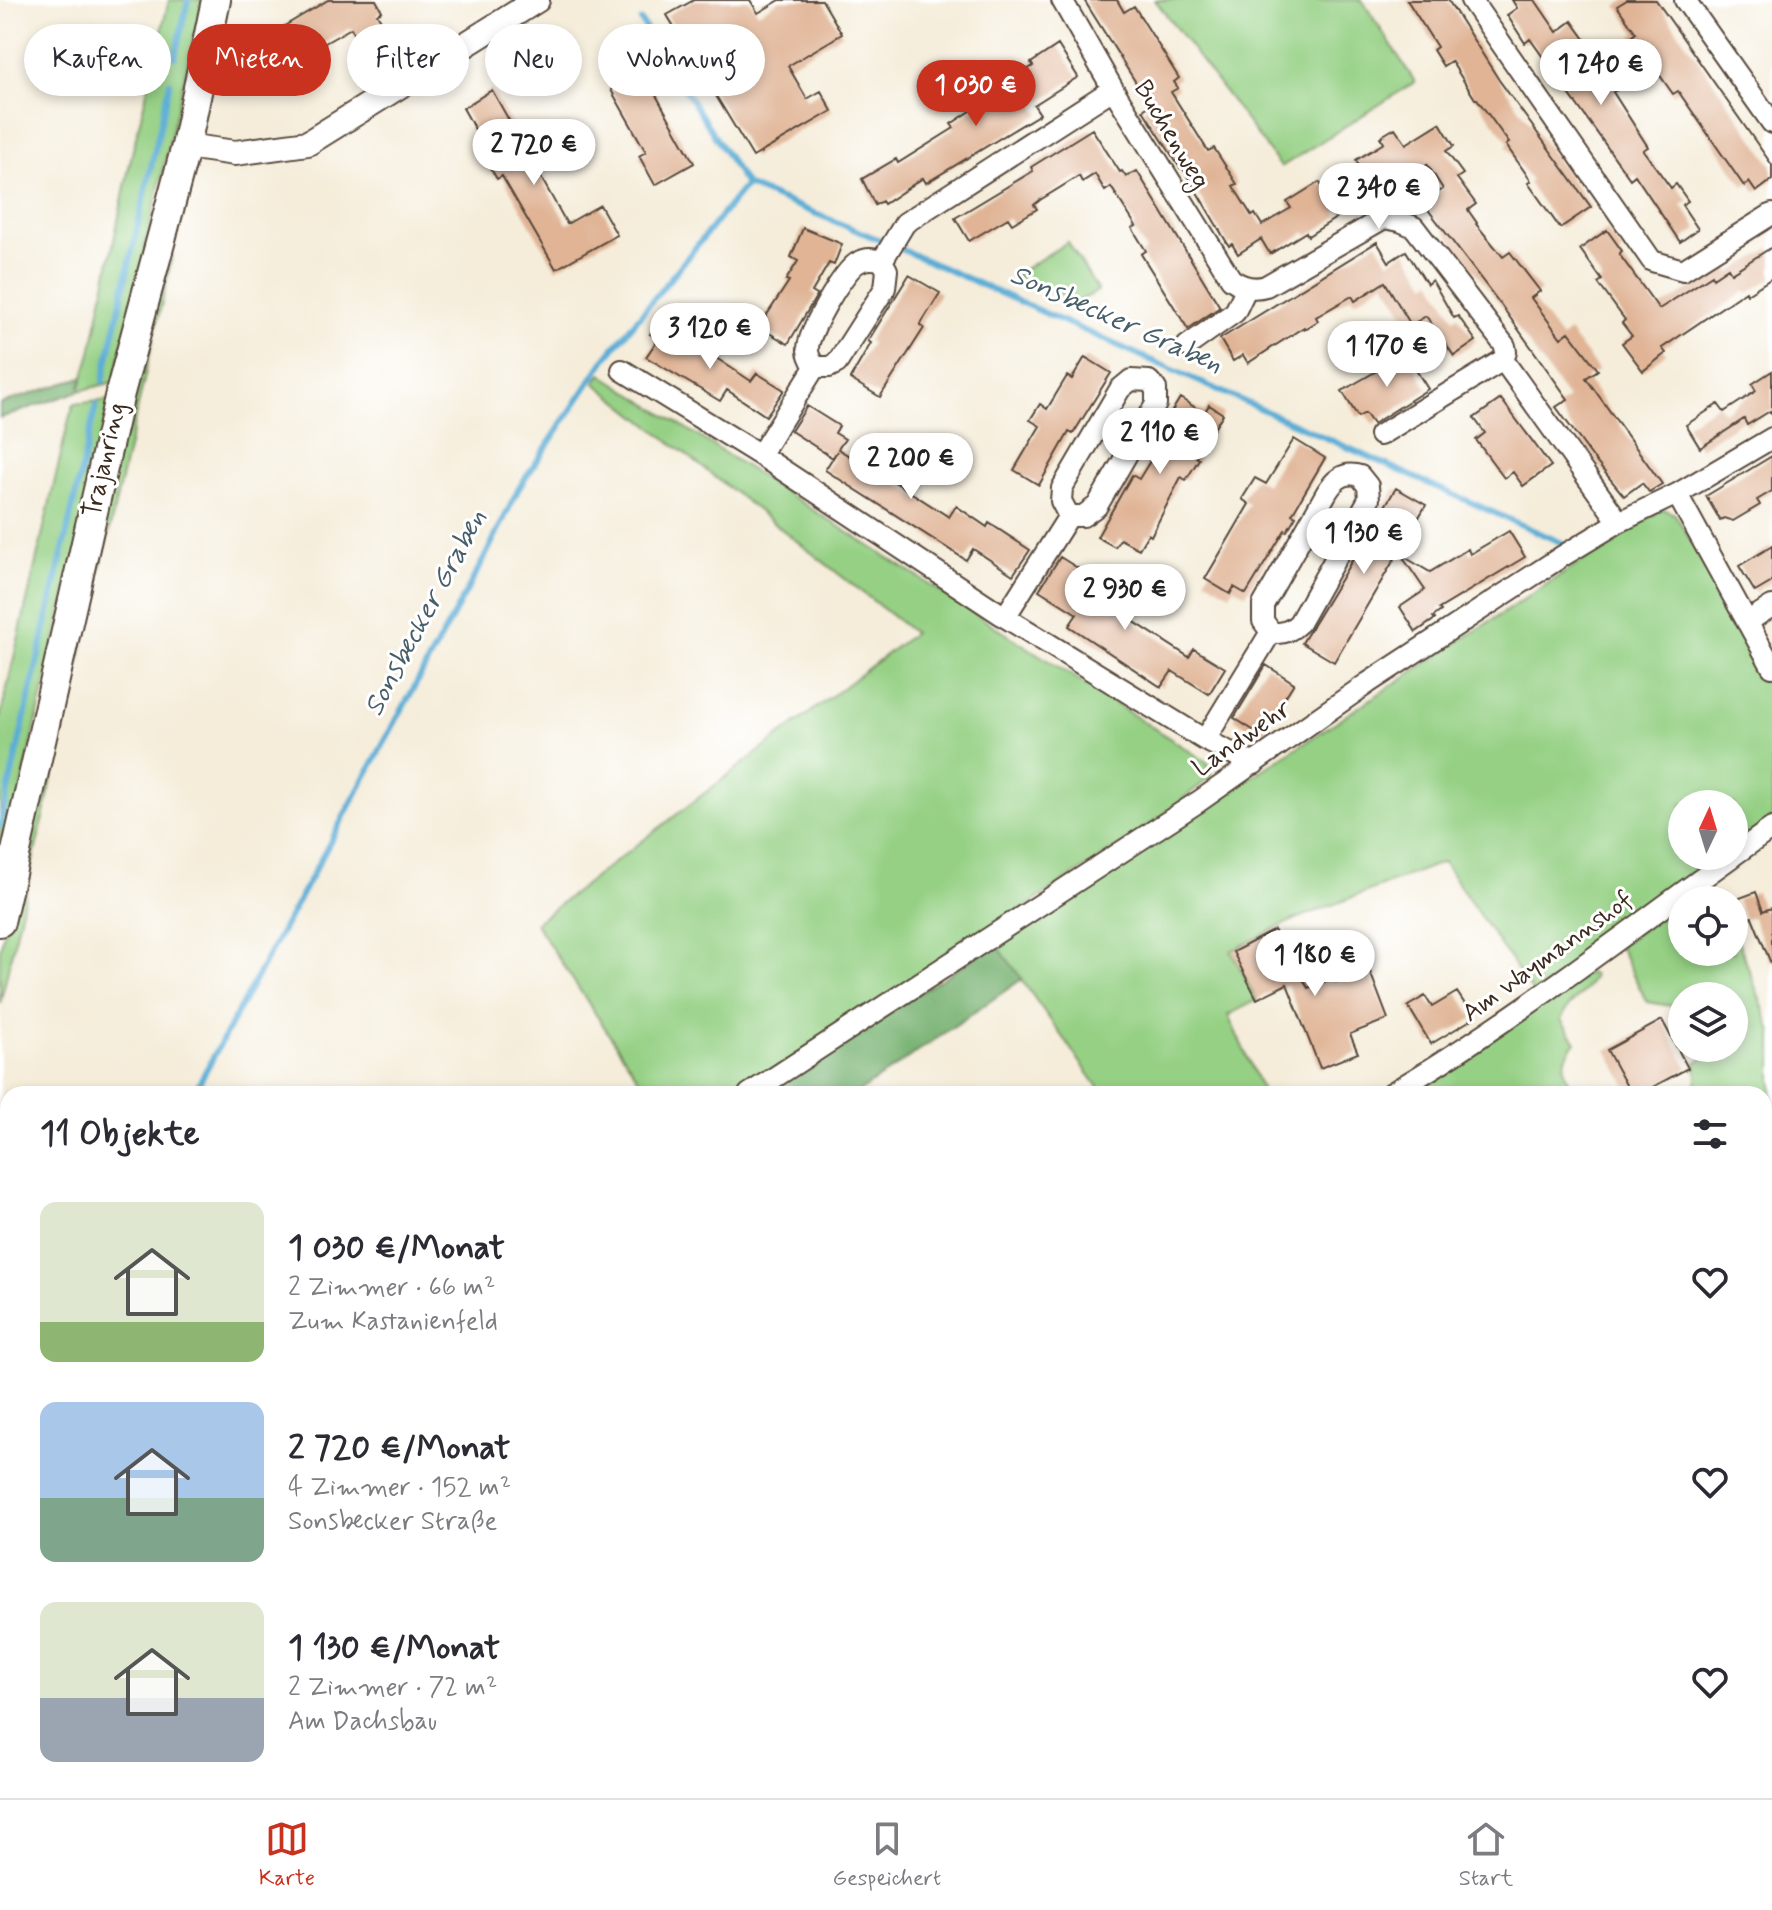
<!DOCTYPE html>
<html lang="de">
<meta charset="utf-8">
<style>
:root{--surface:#fff;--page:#f7f7f7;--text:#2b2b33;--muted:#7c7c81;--line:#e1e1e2;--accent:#c8321e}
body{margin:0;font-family:Mynerve,sans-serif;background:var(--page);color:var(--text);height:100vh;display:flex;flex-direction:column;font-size:30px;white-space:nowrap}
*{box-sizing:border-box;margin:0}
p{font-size:26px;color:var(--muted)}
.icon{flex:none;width:44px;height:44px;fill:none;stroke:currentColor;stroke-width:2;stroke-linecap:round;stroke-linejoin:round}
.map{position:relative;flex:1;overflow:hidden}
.drawer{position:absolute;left:0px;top:1086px;width:1772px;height:712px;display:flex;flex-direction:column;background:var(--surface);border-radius:24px 24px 0 0;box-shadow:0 4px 12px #0003}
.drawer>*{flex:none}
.hud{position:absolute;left:24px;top:24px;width:800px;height:72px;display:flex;gap:16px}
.needle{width:52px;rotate:4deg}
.controls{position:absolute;left:1668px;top:790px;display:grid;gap:16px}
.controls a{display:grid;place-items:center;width:80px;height:80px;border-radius:50%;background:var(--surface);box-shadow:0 4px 12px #0003;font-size:40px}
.price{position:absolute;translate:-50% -68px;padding:0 18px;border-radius:28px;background:#fff;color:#222;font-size:26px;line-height:52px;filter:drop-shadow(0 2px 4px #0008)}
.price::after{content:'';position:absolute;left:50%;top:48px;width:24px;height:18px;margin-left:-12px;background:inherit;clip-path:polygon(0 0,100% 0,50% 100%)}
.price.selected{background:var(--accent);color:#fff}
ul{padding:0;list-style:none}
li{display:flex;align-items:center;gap:24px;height:200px;padding:0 40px}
li span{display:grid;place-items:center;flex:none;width:224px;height:160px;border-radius:16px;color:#555}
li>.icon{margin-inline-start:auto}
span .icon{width:96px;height:96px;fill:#fffc;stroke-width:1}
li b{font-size:34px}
h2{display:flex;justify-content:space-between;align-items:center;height:96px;padding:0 40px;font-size:34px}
.chip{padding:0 28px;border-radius:36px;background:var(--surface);box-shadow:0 4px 12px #0003;font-size:28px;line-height:72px}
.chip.selected{background:var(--accent);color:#fff}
.tabs{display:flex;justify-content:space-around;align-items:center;height:112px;border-top:2px solid var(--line);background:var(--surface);font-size:22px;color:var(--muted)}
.tabs a{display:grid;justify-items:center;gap:4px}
.tabs .selected{color:var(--accent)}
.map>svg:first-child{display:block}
.green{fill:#95d084;stroke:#687d51;stroke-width:2}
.forest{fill:#78b272;stroke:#5a6e48;stroke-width:2}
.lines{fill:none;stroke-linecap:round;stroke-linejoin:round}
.stream{stroke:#5badd6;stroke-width:6}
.building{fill:#e0b495}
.minor-casing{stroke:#57473a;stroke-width:24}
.tertiary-casing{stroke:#57473a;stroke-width:28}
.secondary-casing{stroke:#57473a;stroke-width:32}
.minor{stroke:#fff;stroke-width:20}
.tertiary{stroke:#fff;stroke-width:24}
.secondary{stroke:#fff;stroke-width:28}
.labels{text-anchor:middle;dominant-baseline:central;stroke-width:6;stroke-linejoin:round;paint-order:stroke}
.street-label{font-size:26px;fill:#3b2a1e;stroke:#fff}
.water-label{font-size:28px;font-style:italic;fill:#485e68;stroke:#fff}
</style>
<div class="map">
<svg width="1772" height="1798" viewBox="0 0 1772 1798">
<rect width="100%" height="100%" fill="#fff"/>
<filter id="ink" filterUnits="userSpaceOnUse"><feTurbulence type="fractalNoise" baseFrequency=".0125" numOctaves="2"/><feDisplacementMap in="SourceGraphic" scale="16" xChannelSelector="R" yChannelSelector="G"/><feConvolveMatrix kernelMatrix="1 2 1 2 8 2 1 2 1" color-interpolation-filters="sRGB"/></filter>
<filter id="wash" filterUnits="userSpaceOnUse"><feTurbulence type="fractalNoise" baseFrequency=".006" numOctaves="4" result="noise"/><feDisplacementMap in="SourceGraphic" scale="32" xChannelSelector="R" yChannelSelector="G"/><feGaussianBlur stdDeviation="1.8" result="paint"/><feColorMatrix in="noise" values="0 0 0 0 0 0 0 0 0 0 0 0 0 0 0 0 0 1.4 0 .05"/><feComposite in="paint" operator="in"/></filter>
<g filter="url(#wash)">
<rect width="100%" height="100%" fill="#f5edda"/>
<path class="green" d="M169,0h33l-88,382 -35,9 12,-38 39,-191z
M1155,0h207l53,82 -134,85z
M1068,242l30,49 -20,11 -63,-27z
M173,254l-173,750v-55l141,-603z
M601,374l607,389 4,13 -66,52 -406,266h-91l-114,-171 379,-290 -319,-250z
M111,400l-111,479v-161l69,-299 5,-15z
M1662,509l13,5 97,168v138l-38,28v-44h-52v52h41l-189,138 -91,-132 -152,59 -60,30 26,49 -29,15 36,79h-161l-107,-150z
M1682,900v52h52v-23l38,103v290l-8,3v-231h-73l6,-14 -1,-18 10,-5 -4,-9h32v-52h-52v15l-4,-4 -31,-5 -28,-56z
M1588,973l6,2c-9,23 -25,23 -33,45l15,22c-17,19 -13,31 -2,52h-170z
M8,1644v77l-8,7v-76z"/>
<path class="forest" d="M83,377l-4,14 -79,27v-14z
M996,944l26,35 -166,115h-96z
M1772,1418v380h-1081l14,-8h1059v-370z"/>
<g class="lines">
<path class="stream" d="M641,21l105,164
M175,57l13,-57
M903,250l666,296
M103,381l67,-299
M0,826l96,-421
M193,1094l292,-537 34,-69 86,-129 141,-174 134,55"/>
</g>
<g id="blocks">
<path class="building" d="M328,0h48l6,11 -5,3 8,13 -26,15 -8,-14 -62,36 -18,-30z
M694,0h56l8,13 22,-13h42l20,34 -54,32 19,33 14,-8 11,20 -79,46 -86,-142z
M1084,0h33l7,12 10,-6 45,72 -5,4 4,6 -7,4 37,59 6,-3 23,36 -4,2 19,30 3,-2 7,11 29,-17 -4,-6 32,-20 3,4 36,-22 -2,-4 28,-17 -4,-6 15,-9 11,16 34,-21 14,23 -8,5 17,23 -6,4 19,26 -8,6 9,13 -1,1 27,33 7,-5 30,39 -9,7 30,40 8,-6 29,38 -12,8 76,106 -13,8 -7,-9 -18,13 -27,-33 -41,-56 12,-8 -67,-94 -78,-102 20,-14 -16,-25 -49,31 -4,-6 -38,23 3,4 -31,20 -2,-4 -36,22 -9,-15 -23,15 -6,-10 -3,2 -47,-79 -2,1 -37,-58 7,-5z
M1407,0h41l51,80 92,127 -31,21 -32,-45 3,-2 -25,-36 3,-2 -32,-44h-2l-24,-38 -8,5 -10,-16 4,-3z
M1512,0h23l22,32 15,-11 48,67 -7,4 35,55 -5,3 28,38 5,-4 12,17 -6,4 16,24 -18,13 -45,-67 -5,4 -100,-140 -5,4 -18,-28 10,-7z
M1627,0h29l116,165v15l-16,12 -7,-10 -5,4 -66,-95 -5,3 -41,-58 4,-3 -19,-27z
M1058,45l20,32 -44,28 6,9 -114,69 -3,-5 -39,26 -2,-3 -7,4 -13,-26 34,-20 2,4 56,-35 -3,-4 67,-44 -2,-3 17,-11 -2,-3z
M643,72l51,91 -39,22 -16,-29 7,-4 -35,-62z
M492,90l75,134 33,-19 17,30 -61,34 -54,-93 -5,3 -11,-18 5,-3 -28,-50z
M1092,129l28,43 2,-1 4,6 11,-6 83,136 -32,22 -47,-75 5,-3 -14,-23 4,-2 -25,-39 -6,4 -10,-17 -13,8 -3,-6 -39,24 -6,5 3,4 -25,15 -4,-6 -39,23 -14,-23 78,-47 -2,-4z
M803,228l39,16 -8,21 -5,-2 -17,29 5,3 -29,49 -29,-17 30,-46 -3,-1 12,-19 -7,-4z
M1607,230l15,21 -3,3 40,55 53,-34 1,3 15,-10 3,5 41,-26v31l-25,16 -1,-3 -84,57 4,5 -23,18 -21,-28 10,-7 -10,-13 3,-3 -27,-37 4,-3 -22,-31z
M1377,242l12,20 17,-11 21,33 5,-4 22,38 4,-2 18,25 -22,15 -28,-40 -15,9 -26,-43 -30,19 -3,-5 -36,21 2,4 -13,8 -1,-2 -56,36 -5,-8 -10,6 -13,-22z
M909,275l31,18 -20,32 4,3 -44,69 -30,-18 21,-36 -3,-2z
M660,321l91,60 6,-8 27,17 -18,26 -39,-26 -7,11 -74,-44 12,-18 -8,-5z
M1413,350l9,16 -6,4 12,19 -55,35 -8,-11 -7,4 -16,-26z
M1085,357l26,16 -38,61 -4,-2 -30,53 -25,-15 26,-44 -10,-6 10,-16 7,5 20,-33 5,3z
M1772,371v43l-2,-3 -23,14 -3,-6 -44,29 -14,-23 32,-21 6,8 32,-21 -4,-7z
M1180,398l24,15 5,-8 14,9 -27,43 3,2 -13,21 -5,-3 -30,59 -3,-2 -9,15 -19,-10 -5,8 -18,-10 35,-62 7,4 25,-41 -6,-4z
M1501,399l50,67 -28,20 -10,-14 -9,6 -28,-38 9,-7 -11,-15z
M807,406l32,20 -4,7 10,6 -7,10 31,19 1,-2 79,51 7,-11 31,21 2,-4 41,27 -17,25 -40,-26 -7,11 -141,-90 12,-19 -4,7 -42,-27z
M1294,439l31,19 -33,56 4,2 -9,15 -2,-1 -39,64 -12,-7 -4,7 -25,-15 44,-75 -7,-5 13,-21 11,6z
M1772,456v35l-15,9 3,5 -27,16 -9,-3 -4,2 -14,-24z
M1396,488l30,17 -92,157 -32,-19z
M1509,531l16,26 -86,52 2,2 -8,6 2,2 -19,13 -16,-25 25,-17 -24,-35 29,17 38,-23 2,5z
M1772,546v36l-17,10 -16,-26z
M1060,557l32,20 -6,10 34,22 -1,3 70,45 5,-8 31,19 -16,26 -37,-23 -11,16 -92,-61 8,-12 -38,-24z
M1266,665l28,18 -33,52 -27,-17z
M1756,892l7,19 9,-3v58l-20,-49 -8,2 -7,-20z
M1274,930l34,58 26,-10 2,4 33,-13 19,50 -38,15 8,19 -38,15 -33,-84 -30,15 -24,-47z
M1457,992l17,26 -43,26 -23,-38 17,-10 7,11z
M1662,1020l26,48 -48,26h-9l-24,-44z"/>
</g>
</g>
<g filter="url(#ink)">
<use href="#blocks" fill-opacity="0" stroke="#57473a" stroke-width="2"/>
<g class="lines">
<defs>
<path id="minor" d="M1062,0l51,89 118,190c11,8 22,11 35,7l118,-68 16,3 14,6 91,119 1,6 -3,8 116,162
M1471,0l181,261 31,9 89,-56
M1685,0l87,123
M1187,346l48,-34 12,-25
M815,367c-3,-5 -7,-11 -7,-17 -1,-17 35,-78 49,-87 8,-5 16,-5 25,-2
M622,370l138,85 245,162 200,123 49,24
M1380,435l123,-75
M760,455l55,-88h14l8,-4 48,-75 2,-18 -5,-9 23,-38 208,-134
M1677,494l95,173
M1005,617l64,-101h14l14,-10 59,-102v-15l-7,-8 -18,-1 -11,9 -58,99 -1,13 8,15
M1747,622l25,-16
M1205,740l66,-108c11,3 20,-1 28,-9l70,-124 -1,-13 -8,-10c-15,-5 -25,3 -33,16l-64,113v16l8,11
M1734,855l38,-27
M749,1094l449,-292 170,-119 193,-126 58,-35 58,-28 95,-56
M1390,1094c120,-71 230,-157 343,-238
M0,1644l8,-8"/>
<path id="tertiary" d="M186,146l49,7 73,-10 229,-143"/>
<path id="secondary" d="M0,922l120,-529 66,-247 30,-146
M1764,1362l8,-2
M607,1798l14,-8"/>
</defs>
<use href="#minor" class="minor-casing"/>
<use href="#tertiary" class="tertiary-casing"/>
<use href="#secondary" class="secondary-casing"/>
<use href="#minor" class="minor"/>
<use href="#tertiary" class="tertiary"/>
<use href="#secondary" class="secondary"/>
</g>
</g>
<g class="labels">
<g class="street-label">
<text transform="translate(1171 135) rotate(59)">Buchenweg</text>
<text transform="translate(105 460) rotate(-77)">Trajanring</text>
<text transform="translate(1242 739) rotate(-35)">Landwehr</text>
<text transform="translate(1548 957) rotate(-36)">Am Waymannshof</text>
</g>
<g class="water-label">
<text transform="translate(1116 320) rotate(24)">Sonsbecker Graben</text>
<text transform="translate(426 613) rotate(-62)">Sonsbecker Graben</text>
</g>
</g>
</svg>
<div class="controls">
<a><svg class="needle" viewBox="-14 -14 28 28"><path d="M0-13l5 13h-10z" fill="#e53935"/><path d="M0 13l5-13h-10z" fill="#7c7c81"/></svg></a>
<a><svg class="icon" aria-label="locate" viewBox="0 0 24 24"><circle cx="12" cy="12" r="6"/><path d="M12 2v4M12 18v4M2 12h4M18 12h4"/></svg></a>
<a><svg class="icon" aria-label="layers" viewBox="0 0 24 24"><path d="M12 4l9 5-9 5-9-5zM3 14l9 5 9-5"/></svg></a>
</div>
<b class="price" style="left:1601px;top:107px">1 240 €</b>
<b class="price selected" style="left:976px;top:128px">1 030 €</b>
<b class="price" style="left:534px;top:187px">2 720 €</b>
<b class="price" style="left:1379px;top:231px">2 340 €</b>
<b class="price" style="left:710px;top:371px">3 120 €</b>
<b class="price" style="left:1387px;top:389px">1 170 €</b>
<b class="price" style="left:1160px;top:476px">2 110 €</b>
<b class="price" style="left:911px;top:501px">2 200 €</b>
<b class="price" style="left:1364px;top:576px">1 130 €</b>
<b class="price" style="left:1125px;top:632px">2 930 €</b>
<b class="price" style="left:1315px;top:998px">1 180 €</b>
<div class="hud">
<a class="chip">Kaufen</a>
<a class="chip selected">Mieten</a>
<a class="chip">Filter</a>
<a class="chip">Neu</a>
<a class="chip">Wohnung</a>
</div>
<section class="drawer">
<h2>11 Objekte<svg class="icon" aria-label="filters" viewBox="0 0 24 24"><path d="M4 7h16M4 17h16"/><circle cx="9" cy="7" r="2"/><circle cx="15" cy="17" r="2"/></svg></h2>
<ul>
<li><span style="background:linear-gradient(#dfe7d0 75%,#8fb573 0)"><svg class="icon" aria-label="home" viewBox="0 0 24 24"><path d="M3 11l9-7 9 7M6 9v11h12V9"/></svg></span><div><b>1 030 €/Monat</b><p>2 Zimmer · 66 m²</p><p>Zum Kastanienfeld</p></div><svg class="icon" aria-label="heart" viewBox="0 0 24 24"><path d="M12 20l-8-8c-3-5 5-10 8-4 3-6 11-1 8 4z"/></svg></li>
<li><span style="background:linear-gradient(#a9c7e8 60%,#7fa58c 0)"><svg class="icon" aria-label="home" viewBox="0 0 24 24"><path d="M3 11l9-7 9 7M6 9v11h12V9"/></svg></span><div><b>2 720 €/Monat</b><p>4 Zimmer · 152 m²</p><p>Sonsbecker Straße</p></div><svg class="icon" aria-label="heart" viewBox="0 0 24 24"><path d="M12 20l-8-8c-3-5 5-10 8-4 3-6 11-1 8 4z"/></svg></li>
<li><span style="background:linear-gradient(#dfe7d0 60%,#9aa5b1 0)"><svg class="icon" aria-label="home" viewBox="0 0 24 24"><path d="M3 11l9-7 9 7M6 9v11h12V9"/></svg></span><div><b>1 130 €/Monat</b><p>2 Zimmer · 72 m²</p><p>Am Dachsbau</p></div><svg class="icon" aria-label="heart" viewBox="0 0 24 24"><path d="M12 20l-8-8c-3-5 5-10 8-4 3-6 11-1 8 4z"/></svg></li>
</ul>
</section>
</div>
<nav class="tabs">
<a class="selected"><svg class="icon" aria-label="map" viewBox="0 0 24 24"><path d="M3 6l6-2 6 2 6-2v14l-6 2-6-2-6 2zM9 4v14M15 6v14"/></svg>Karte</a>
<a><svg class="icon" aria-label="saved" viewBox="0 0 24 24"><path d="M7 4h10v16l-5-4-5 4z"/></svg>Gespeichert</a>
<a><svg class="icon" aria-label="home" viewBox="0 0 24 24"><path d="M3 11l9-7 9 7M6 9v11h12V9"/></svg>Start</a>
</nav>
